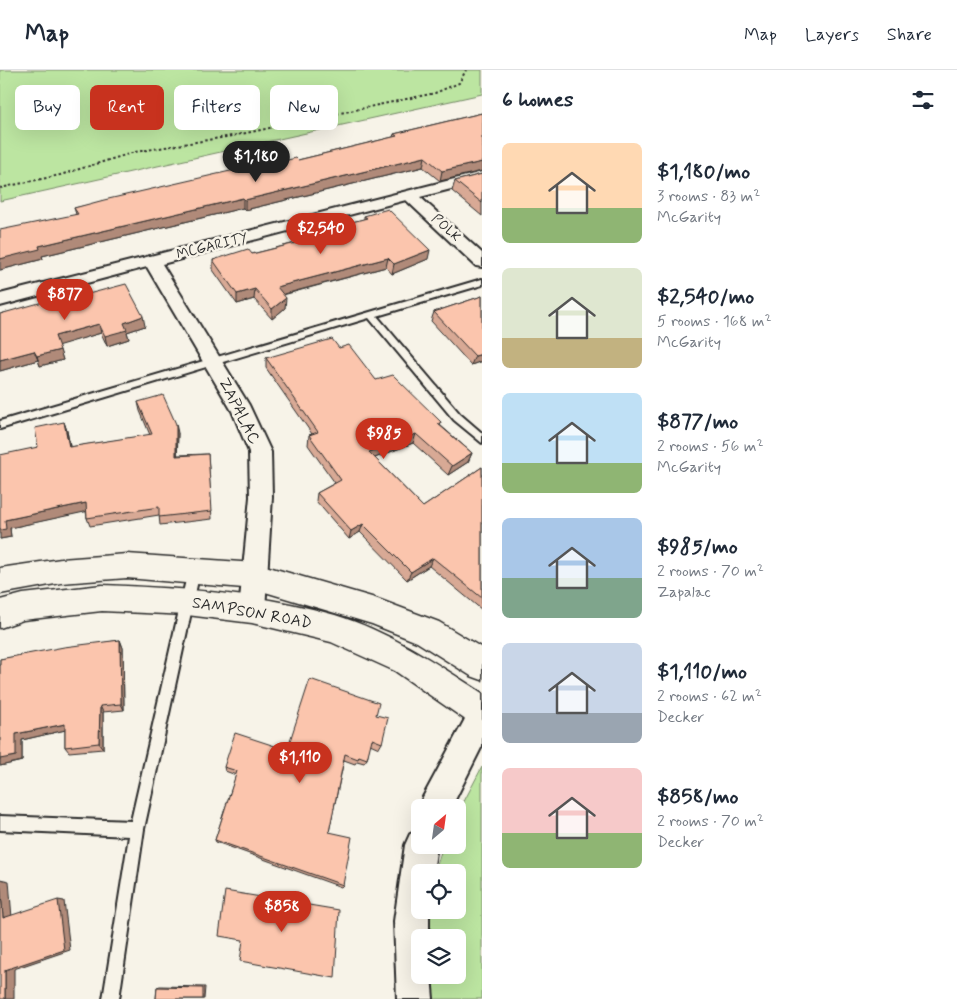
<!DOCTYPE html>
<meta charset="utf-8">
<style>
:root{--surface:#fff;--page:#f6f6f7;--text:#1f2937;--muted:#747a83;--line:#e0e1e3;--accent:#c8321e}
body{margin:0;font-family:Mynerve,sans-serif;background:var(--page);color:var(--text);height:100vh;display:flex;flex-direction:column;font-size:19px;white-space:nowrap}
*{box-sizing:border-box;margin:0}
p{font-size:16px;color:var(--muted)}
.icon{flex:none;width:28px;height:28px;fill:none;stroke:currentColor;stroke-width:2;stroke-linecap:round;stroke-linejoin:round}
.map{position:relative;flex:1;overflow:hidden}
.panel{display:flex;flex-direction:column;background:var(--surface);width:475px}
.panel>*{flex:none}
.guide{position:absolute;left:15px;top:15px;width:391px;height:45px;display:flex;gap:10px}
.needle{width:32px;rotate:29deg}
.buttons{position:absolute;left:411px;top:729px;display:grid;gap:10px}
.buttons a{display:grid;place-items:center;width:55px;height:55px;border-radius:8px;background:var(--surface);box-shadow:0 5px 20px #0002;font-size:25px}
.price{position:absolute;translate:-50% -42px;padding:0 11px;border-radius:18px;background:var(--accent);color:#fff;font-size:16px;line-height:32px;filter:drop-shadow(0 1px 2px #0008)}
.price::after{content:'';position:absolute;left:50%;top:30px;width:15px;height:11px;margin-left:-8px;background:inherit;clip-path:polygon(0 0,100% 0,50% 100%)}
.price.on{background:#222;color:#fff}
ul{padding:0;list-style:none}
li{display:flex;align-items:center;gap:15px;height:125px;padding:0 20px}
li span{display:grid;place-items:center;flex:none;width:140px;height:100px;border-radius:8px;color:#555}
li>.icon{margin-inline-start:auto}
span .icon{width:60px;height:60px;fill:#fffc;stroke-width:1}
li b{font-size:21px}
h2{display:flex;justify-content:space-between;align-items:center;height:60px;padding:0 20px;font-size:21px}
.pill{padding:0 18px;border-radius:8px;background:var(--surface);box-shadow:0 5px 20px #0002;font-size:18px;line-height:45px}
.pill.on{background:var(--accent);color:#fff}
header{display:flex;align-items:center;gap:30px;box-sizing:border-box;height:70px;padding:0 25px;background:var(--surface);border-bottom:1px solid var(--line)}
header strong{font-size:24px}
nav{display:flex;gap:28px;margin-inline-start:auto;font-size:18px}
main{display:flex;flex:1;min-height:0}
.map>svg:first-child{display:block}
.green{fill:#bce5a1;stroke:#748866}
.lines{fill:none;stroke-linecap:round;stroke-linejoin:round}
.lane-casing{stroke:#2b2b2b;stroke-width:4}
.street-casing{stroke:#2b2b2b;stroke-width:4}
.secondary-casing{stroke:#2b2b2b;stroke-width:3}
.path{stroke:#2b2b2b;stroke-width:2;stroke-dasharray:2.5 2.5;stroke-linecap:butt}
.lane{fill:#f7f3e8;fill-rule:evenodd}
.street{fill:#f7f3e8;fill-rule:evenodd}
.secondary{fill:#f7f3e8;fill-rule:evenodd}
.wall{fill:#d8a995;stroke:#2b2b2b}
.shaded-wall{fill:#b08a79;stroke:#2b2b2b}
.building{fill:#fbc5ad;stroke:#2b2b2b}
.labels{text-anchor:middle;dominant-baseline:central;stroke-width:5;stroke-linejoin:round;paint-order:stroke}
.far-street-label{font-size:14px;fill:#2b2b2b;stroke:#f7f3e8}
.street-label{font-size:16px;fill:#2b2b2b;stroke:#f7f3e8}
</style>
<header>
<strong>Map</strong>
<nav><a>Map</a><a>Layers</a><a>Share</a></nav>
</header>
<main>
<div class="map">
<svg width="482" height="929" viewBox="0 0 482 929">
<rect width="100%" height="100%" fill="#f7f3e8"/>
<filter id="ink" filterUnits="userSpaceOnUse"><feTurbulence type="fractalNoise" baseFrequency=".02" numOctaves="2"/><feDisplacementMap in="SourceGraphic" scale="10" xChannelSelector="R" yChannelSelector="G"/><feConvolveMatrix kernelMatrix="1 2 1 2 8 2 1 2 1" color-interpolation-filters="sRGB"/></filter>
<g filter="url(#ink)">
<path class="green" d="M0,0h482v24l-482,107z
M482,697v232h-49l-2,-24h27v-37h-29l1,-28h28v-38h-23l8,-27h15v-32z"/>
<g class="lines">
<defs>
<path id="lane" d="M482,209v6l-105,31 83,98 22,19v10l-28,-23 -85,-102 -369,111v-8z
M194,496l4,1 2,4 -56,258 -25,170h-16l26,-163 -129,-6v-14l131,5 57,-250 2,-4z"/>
<path id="street" d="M482,102v9l-62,16 62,56v14l-6,-1 -70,-66 -244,64 87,141 22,47 1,45 -7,113 -4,8 -9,4 -9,-4 -4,-8 11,-113 -1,-45 -17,-41 -85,-144 -147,39v-12z
M482,632v44l-31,62h-31v3l-1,-3 4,-11 49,-91z
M420,760v15h17l-4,27h-13v38h9v28h-9v37h11l2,24h-36l-3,-78 11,-76 5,-11z"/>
<path id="secondary" d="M127,484l128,9 120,35 64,24 43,26v32l-11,-4 -54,-34 -45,-18 -117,-35 -128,-11 -66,5 -61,11v-26l61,-9z
M102,515c78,3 157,8 233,30 53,16 101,48 147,78v35l-12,-5 -75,-52 -64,-29 -79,-19 -65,-8 -85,-4 -79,9 -23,8v-28l23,-6z"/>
</defs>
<use href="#lane" class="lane-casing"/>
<use href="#street" class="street-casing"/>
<use href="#secondary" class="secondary-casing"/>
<path class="path" d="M0,118l60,-13 75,-23 97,-16 203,-43 24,-10 7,-13"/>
<use href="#lane" class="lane"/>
<use href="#street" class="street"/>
<use href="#secondary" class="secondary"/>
</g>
<path class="wall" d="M482,43v58l-42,10 -17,-14 -178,43 -2,-2 -201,48 1,3 -43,11 76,-56 -2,-6 180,-40 44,-8 95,-23 1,-3z
M482,104v42l-30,-25 3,-10z
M364,146l64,43 -36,15 -6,-7 -103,28 2,13 -13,11 -18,-20 -17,5 -24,-34v-10l39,-6 59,-15v-6l53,-14z
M482,226v65l-11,4 -40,-44 3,-9z
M58,232l87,24 -18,6 2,7 -22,7 -6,-13 -43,12 5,15 -23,6 -2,-6 -38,11v-57z
M339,278l37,32 65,42 -1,3 32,28 -4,9 -20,13 -35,-32 -38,15 48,49 59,-40v143l-53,-44 -22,14 -47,-48 -11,7 -33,-38 1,-8 18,-10 -27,-38 1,-10 3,-1 -46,-66v-10z
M138,332l40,31 -1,22 31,-1 4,65 -52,6 -1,-10 -69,11 -3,-8 -1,-7 -76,17 1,9 -11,2 38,-92 26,-25 3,9 3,16 80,-12 -10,-24z
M120,570l3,8 1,62 -21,2v37l-34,3 -4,-5v-17l-43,10v21l-22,5v-107z
M376,645l6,28 -3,5 -9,-4 -3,15 -3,4 -7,-2 -2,3 -11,-4 -15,72 14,53 -2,2 -125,-45 -1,-2 21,-65 -11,-4 -1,-4 63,-17z
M160,916l45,1 -1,12h-48l1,-12z"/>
<path class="shaded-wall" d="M425,87l-2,10 -178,43v-10z
M482,92v9l-42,10 2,-10z
M243,128v10l-201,48 1,3 -43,11v-11l39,-13z
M430,180l-2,9 -36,15 2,-10z
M388,188l-2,9 -109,29v-9z
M255,219l-1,10 -17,5v-10z
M286,228l-1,10 -13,11v-10z
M143,246l2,10 -18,6 2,7 -22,7 -2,-10 19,-13z
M99,254l2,9 -44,13 -2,-10z
M60,280l3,10 -23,6 -3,-10z
M34,281l4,9 -38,11v-11z
M482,284v7l-11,4 4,-9z
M64,352l3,9 5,25 -3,-9z
M176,354l2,9 -1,31 -1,-8z
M416,364l-3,9 -46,18 2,-9z
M472,383l-4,9 -20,13 4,-9z
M86,433l3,8 -79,17 1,9 -11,2v-9l5,-10z
M363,454l-3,8 -11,7 2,-8z
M433,488l-4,8 -22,14 4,-8z
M120,570l3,8 1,62 -3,-6z
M100,636l3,6v37l-4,-6z
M65,654l5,5 -48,11v21l-22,5v-7l16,-25z
M0,809l9,2 3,37h-9z
M58,830l6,1 6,49 -56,19v30h-9v-29z"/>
<path class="building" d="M482,43v49l-40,9 -17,-14 -180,43 -2,-2 -204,48 1,3 -40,10v-29l78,-16 -4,-6 30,-8 148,-34 2,2 42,-10 2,2 99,-24 -3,-2z
M482,104v29l-27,-22z
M388,139l42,41 -36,14 -6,-6 -111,29 9,11 -14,11 -17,-20 -18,5 -24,-34 35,-11 4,5 64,-16 -5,-5 56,-15 -3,-2z
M126,214l17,32 -19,7 3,7 -22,6 -6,-12 -44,12 5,14 -23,6 -3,-5 -34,9v-46l57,-16 1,4z
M482,226v58l-7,2 -41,-44z
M332,269l7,9 10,-3 27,35 17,-5 48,47 -3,2 34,29 -20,13 -36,-32 -47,18 54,55 59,-40v131l-49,-40 -22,14 -48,-48 -12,7 -34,-38 24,-13 -32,-45 9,-3 -52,-74z
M163,325l13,29v32l32,-2 4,57 -53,6v-10l-72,11 -1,-15 -81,17 1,9 -6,1v-75l38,-8 -3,-19 29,-6 5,25 83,-13 -14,-32z
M120,570l1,64 -21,2 -1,37 -34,4v-23l-49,10v22l-16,3v-100l64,-12z
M310,609l69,24 -3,12 12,3 -6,25 -10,-4 -5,20 -8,-3 -1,3 -13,-5 -16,78 23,5 -9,48 -128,-45 22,-69 -13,-4 11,-34 52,17z
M0,809l3,39 55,-18 6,50 -59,20v29h-5z
M225,821l114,19 -4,68 -95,-17 3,-21 -24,-4z
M157,917l46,1v11h-47z"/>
</g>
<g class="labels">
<g class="far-street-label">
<text transform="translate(446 158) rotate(43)">POLK</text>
<text transform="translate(212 176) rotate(-14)">MCGARITY</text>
</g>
<g class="street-label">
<text transform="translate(239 341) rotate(63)">ZAPALAC</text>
<text transform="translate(252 543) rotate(10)">SAMPSON ROAD</text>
</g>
</g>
</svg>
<div class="buttons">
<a><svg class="needle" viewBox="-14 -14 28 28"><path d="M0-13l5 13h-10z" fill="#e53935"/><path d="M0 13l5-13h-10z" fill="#747a83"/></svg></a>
<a><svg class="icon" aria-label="locate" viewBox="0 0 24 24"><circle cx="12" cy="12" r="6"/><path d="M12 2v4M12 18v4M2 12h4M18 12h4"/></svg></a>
<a><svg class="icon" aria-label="layers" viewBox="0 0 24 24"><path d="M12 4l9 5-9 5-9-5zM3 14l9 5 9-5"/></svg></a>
</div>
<b class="price on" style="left:256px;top:113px">$1,180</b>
<b class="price" style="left:321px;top:185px">$2,540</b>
<b class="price" style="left:65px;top:251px">$877</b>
<b class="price" style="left:384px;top:390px">$985</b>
<b class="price" style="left:300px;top:714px">$1,110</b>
<b class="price" style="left:282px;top:863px">$858</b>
<div class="guide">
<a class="pill">Buy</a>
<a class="pill on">Rent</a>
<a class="pill">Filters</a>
<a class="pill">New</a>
</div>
</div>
<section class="panel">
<h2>6 homes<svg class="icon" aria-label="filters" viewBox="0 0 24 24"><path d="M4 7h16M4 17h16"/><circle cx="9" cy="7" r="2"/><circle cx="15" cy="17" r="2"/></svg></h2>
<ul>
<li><span style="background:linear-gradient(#ffd9b3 65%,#8fb573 0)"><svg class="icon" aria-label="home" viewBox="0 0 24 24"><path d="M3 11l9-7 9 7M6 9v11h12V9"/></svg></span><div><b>$1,180/mo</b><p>3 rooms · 83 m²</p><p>McGarity</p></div></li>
<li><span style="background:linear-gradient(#dfe7d0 70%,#c2b280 0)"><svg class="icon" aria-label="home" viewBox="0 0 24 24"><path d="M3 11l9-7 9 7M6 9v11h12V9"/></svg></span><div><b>$2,540/mo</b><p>5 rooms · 168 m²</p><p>McGarity</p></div></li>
<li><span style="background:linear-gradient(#bfe0f5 70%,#8fb573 0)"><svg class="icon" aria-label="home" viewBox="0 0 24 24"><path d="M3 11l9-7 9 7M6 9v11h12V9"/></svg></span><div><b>$877/mo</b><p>2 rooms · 56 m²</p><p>McGarity</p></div></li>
<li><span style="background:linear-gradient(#a9c7e8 60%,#7fa58c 0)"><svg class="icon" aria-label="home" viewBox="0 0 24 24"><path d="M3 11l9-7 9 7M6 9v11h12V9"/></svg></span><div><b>$985/mo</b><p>2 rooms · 70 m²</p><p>Zapalac</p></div></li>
<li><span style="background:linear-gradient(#c9d6e8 70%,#9aa5b1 0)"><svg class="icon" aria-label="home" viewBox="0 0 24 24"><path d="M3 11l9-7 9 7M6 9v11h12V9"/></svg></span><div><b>$1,110/mo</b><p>2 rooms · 62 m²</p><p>Decker</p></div></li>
<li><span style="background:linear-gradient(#f6c9c9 65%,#8fb573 0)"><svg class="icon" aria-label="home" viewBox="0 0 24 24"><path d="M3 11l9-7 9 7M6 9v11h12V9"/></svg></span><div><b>$858/mo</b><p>2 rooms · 70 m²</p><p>Decker</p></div></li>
</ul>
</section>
</main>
